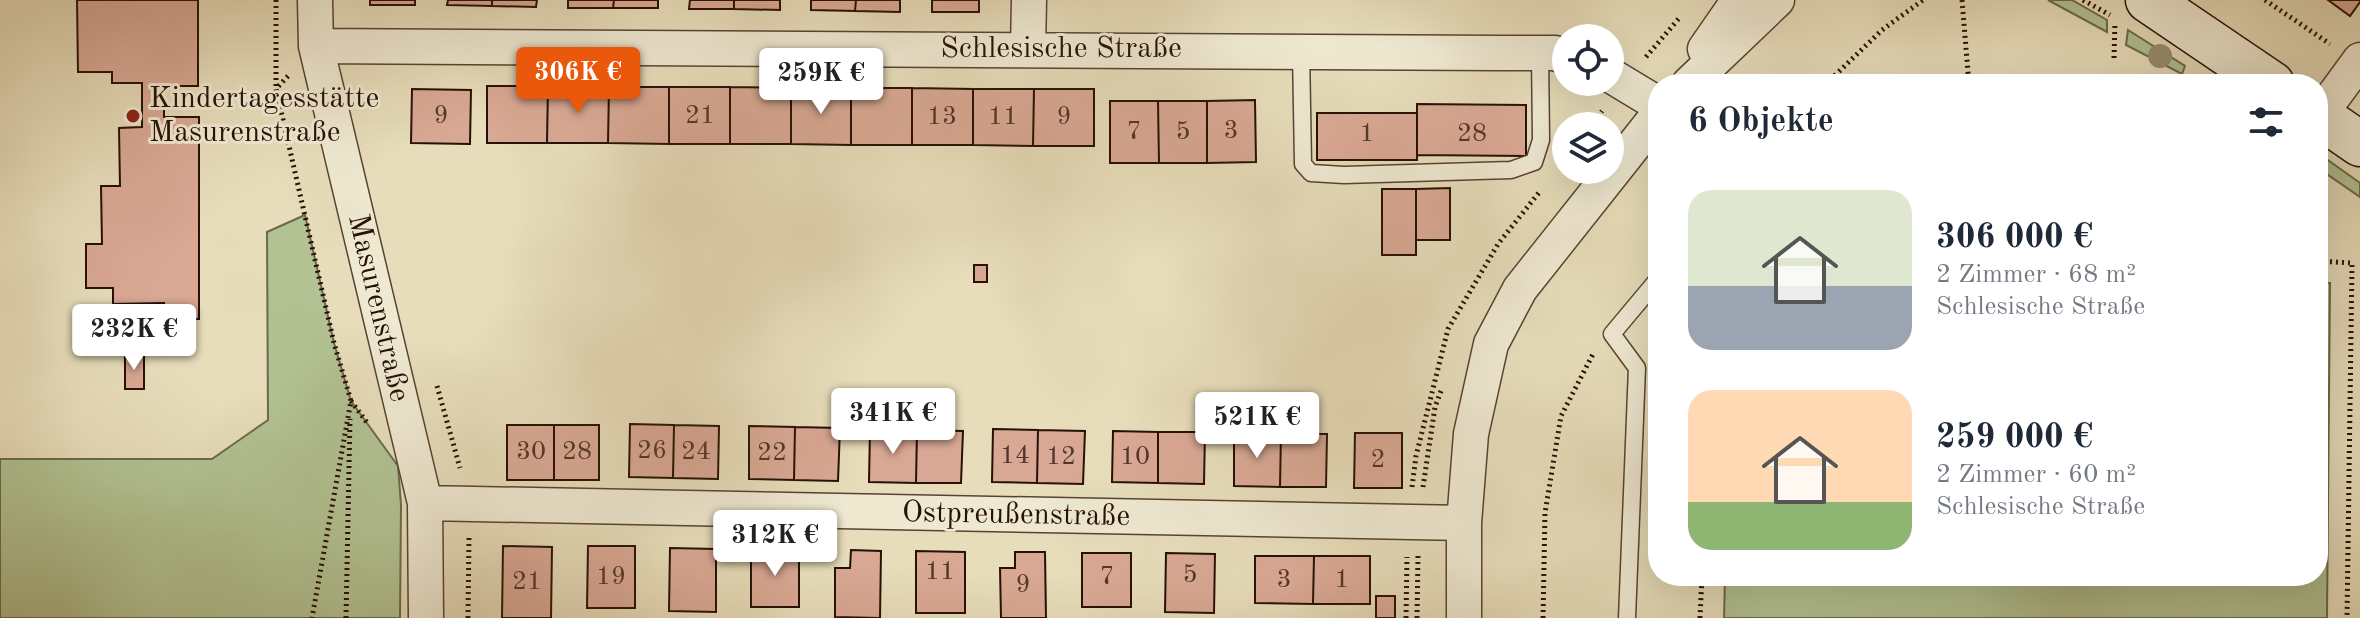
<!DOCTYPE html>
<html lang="de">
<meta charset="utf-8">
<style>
:root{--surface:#fff;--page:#f2f2f3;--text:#1f2937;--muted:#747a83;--accent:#ea580c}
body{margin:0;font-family:"Old Standard TT",serif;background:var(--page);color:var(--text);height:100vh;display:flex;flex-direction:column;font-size:30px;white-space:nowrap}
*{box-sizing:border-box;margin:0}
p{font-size:26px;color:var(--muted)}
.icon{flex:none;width:44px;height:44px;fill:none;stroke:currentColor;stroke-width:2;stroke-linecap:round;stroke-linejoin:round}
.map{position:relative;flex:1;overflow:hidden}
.drawer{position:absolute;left:1648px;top:74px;width:680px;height:512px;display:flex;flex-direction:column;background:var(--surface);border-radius:32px;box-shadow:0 8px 32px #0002}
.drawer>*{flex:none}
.controls{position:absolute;left:1552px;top:24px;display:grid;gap:16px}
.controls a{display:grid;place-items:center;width:72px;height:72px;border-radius:50%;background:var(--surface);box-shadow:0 8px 32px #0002;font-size:40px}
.price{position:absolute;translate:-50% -68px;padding:0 18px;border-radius:8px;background:#fff;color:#222;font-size:26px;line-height:52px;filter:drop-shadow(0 2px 4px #0008)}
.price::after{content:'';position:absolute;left:50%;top:48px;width:24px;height:18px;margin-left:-12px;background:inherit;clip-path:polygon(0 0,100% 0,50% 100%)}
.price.selected{background:var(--accent);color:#fff}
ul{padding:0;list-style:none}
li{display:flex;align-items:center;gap:24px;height:200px;padding:0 40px}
li span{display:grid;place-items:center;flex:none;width:224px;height:160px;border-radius:24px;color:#555}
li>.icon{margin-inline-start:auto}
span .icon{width:96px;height:96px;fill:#fffc;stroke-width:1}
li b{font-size:34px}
h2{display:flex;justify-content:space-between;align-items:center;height:96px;padding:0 40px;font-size:34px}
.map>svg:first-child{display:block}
.green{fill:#b2c292;stroke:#6c694c;stroke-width:2}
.building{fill:#d9a894;stroke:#271005;stroke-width:2}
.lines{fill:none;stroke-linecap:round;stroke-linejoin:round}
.lane-casing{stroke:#574332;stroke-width:19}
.street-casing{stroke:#574332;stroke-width:37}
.secondary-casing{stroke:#271005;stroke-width:47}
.path{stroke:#271005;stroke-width:5;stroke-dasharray:2 4;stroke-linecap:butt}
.lane{stroke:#efe9d2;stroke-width:16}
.street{stroke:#efe9d2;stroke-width:34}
.secondary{stroke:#efe9d2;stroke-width:44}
.tree{fill:#988e71}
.poi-dot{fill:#8f2418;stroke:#efe9d2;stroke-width:3}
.labels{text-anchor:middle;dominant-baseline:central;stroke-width:6;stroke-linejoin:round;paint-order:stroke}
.number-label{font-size:26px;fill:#543629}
.street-label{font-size:30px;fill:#271005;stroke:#efe9d2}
.poi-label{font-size:30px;fill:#271005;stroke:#efe9d2;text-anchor:start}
</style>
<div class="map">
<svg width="2360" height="618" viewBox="0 0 2360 618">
<rect width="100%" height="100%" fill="#e7ddba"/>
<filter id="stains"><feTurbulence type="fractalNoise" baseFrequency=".0025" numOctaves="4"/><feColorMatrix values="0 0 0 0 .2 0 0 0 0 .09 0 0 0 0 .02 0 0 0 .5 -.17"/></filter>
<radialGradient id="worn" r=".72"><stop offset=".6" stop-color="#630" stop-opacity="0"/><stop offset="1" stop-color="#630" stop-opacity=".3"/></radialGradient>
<path class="green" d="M2048,0h24l35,20v12z
M2128,30l57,36 -3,8 -56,-29z
M2318,153l42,30v14l-42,-29z
M305,215l29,128 17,58 47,65 3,39 -1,113h-400v-159h212l56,-39 -1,-188z
M2318,283h12l-3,335h-603l1,-42h593z"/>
<path class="building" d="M77,0h121v86h-34v31h35v202h-35v-16l-51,1v-16h-27v-44h16l-1,-58h19l-1,-58 23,-1v-44h-30v-11h-34z
M370,0h45v5h-45z
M448,0h44v6l-45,-1z
M492,0h45l-1,7 -44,-1z
M568,0h46l-1,8h-45z
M614,0h44v8h-45z
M690,0h44v9h-45z
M734,0h46v10l-46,-1z
M811,0h45l-1,11 -44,-1z
M856,0h44v12l-45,-1z
M932,0h47v12h-47z
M2328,0h32v2l-10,14z
M487,86h61l-1,57h-60z
M548,86l61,1 -1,56h-61z
M609,87h60v57l-61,-1z
M669,87h61v57h-61z
M730,87l61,1v56h-61z
M791,88h60v57l-60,-1z
M851,88h61v57h-61z
M912,88l61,1v56h-61z
M412,89l59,1 -1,54 -59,-1z
M973,89h61l-1,57 -60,-1z
M1034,89h60v57h-61z
M1255,100l1,62 -49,1v-62z
M1110,101h48l1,62h-49z
M1158,101h49v62h-48z
M1417,104l109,1v51l-109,-1z
M1317,113h100v47h-100z
M1450,188v52h-34v-51z
M1382,189h34v66h-34z
M974,265h13v17h-13z
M125,354h19v35h-19z
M630,424l44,1 -1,53 -44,-1z
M507,425h47v55h-47z
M554,425h45v55h-45z
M674,425l45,1 -1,53 -45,-1z
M749,426l46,1 -1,53 -45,-1z
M795,427l45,1 -2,53 -44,-1z
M870,429l47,1 -1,53 -47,-1z
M993,429l45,1 -1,53 -45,-1z
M917,430l46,1 -2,52h-45z
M1038,430l47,1 -2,53 -46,-1z
M1113,431l45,1v51l-46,-1z
M1158,432h47l-1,52 -46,-1z
M1234,433l47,1 -1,53 -46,-1z
M1355,433h47v55h-48z
M1281,434h46l-1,53h-46z
M503,546l49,1 -1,71h-49z
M588,546h47v62h-48z
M670,548l46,1v63l-47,-1z
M751,549h48v58h-48z
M851,550l30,1 -1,67 -45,-1v-49h15z
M916,551l49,1v61h-49z
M1015,552h30l1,66h-45l-1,-50h15z
M1082,553h49v54h-49z
M1166,553l49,1 -1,59 -49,-1z
M1255,556h59l-1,48 -58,-1z
M1314,556h56v48h-57z
M1376,596h19v22h-19z"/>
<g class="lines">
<defs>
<path id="lane" d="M1301,51l2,113 8,9 33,2 167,-5 23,-8 7,-22 -1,-87
M1627,618l10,-250 -25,-34 46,-55"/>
<path id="street" d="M315,0l1,46 109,457 1,115
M316,46l1183,7h56l11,4
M1028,48l1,-48
M1705,49l34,-49
M1610,75l48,29
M1689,84l88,-84
M2319,116l41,-56
M425,503l1039,20
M1464,618v-95l7,-89 20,-90 29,-55 138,-174"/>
<path id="secondary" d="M2148,0l124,84
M2318,115l42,29"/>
</defs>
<use href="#lane" class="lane-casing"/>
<use href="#street" class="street-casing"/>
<use href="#secondary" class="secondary-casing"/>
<path class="path" d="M276,0v89
M1962,0l7,84
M2083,0l27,15
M2265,0l65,44
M1646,57l35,-41
M2114,58l1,-36
M288,76l-12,13 58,254 17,58 -39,217
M1826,84l56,-54 41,-30
M1590,126l12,-15
M2318,261l34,2 -5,355
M437,386l23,82
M351,401l17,23
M1412,487l4,-31 32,-127 50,-85 43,-54
M1423,487l12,-80 6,-16
M346,618l4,-199
M468,618l1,-81
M1406,618l1,-61
M1417,618l1,-62
M1543,618l2,-105 16,-97 33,-64
M1700,618l2,-42"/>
<use href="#lane" class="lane"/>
<use href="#street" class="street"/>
<use href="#secondary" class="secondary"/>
</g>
<circle class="tree" cx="2160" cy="56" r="12"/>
<circle class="poi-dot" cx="133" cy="116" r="8"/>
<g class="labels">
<g class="number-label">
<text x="441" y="116">9</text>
<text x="700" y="116">21</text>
<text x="942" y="117">13</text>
<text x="1003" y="117">11</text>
<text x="1064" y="117">9</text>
<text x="1231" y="131">3</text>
<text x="1134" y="132">7</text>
<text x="1183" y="132">5</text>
<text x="1367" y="134">1</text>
<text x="1472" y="134">28</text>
<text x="652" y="451">26</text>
<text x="531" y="452">30</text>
<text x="577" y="452">28</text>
<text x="696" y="452">24</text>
<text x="772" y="453">22</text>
<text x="1015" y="456">14</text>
<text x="1061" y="457">12</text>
<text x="1135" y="457">10</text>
<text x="1378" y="460">2</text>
<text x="940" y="572">11</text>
<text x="1190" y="575">5</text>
<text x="611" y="577">19</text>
<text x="1107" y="577">7</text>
<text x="1284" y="580">3</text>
<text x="1342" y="580">1</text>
<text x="527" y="582">21</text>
<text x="1023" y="585">9</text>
</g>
<g class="street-label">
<text x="1061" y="49">Schlesische Straße</text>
<text transform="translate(378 308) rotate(77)">Masurenstraße</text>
<text transform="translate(1016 515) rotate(1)">Ostpreußenstraße</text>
</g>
<g class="poi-label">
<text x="149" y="99">Kindertagesstätte<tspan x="149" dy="34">Masurenstraße</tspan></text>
</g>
</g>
<rect width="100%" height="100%" filter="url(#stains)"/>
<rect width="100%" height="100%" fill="url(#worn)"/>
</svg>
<div class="controls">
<a><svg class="icon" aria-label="locate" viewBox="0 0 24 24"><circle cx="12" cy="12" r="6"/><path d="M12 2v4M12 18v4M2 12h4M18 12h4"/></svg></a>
<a><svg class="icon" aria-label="layers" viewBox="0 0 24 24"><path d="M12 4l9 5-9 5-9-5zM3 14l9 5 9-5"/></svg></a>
</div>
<b class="price selected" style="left:578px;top:115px">306K €</b>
<b class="price" style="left:821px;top:116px">259K €</b>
<b class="price" style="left:134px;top:372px">232K €</b>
<b class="price" style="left:893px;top:456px">341K €</b>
<b class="price" style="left:1257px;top:460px">521K €</b>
<b class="price" style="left:775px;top:578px">312K €</b>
<section class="drawer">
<h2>6 Objekte<svg class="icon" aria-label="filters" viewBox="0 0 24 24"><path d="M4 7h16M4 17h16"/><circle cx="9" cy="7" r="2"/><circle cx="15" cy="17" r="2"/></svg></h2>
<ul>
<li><span style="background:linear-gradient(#dfe7d0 60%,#9aa5b1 0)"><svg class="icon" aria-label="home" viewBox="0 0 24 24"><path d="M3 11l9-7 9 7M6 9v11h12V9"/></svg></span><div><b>306 000 €</b><p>2 Zimmer · 68 m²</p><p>Schlesische Straße</p></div></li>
<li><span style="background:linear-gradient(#ffd9b3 70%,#8fb573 0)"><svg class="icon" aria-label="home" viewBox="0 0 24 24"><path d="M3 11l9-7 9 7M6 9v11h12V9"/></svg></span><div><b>259 000 €</b><p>2 Zimmer · 60 m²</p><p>Schlesische Straße</p></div></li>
</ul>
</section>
</div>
